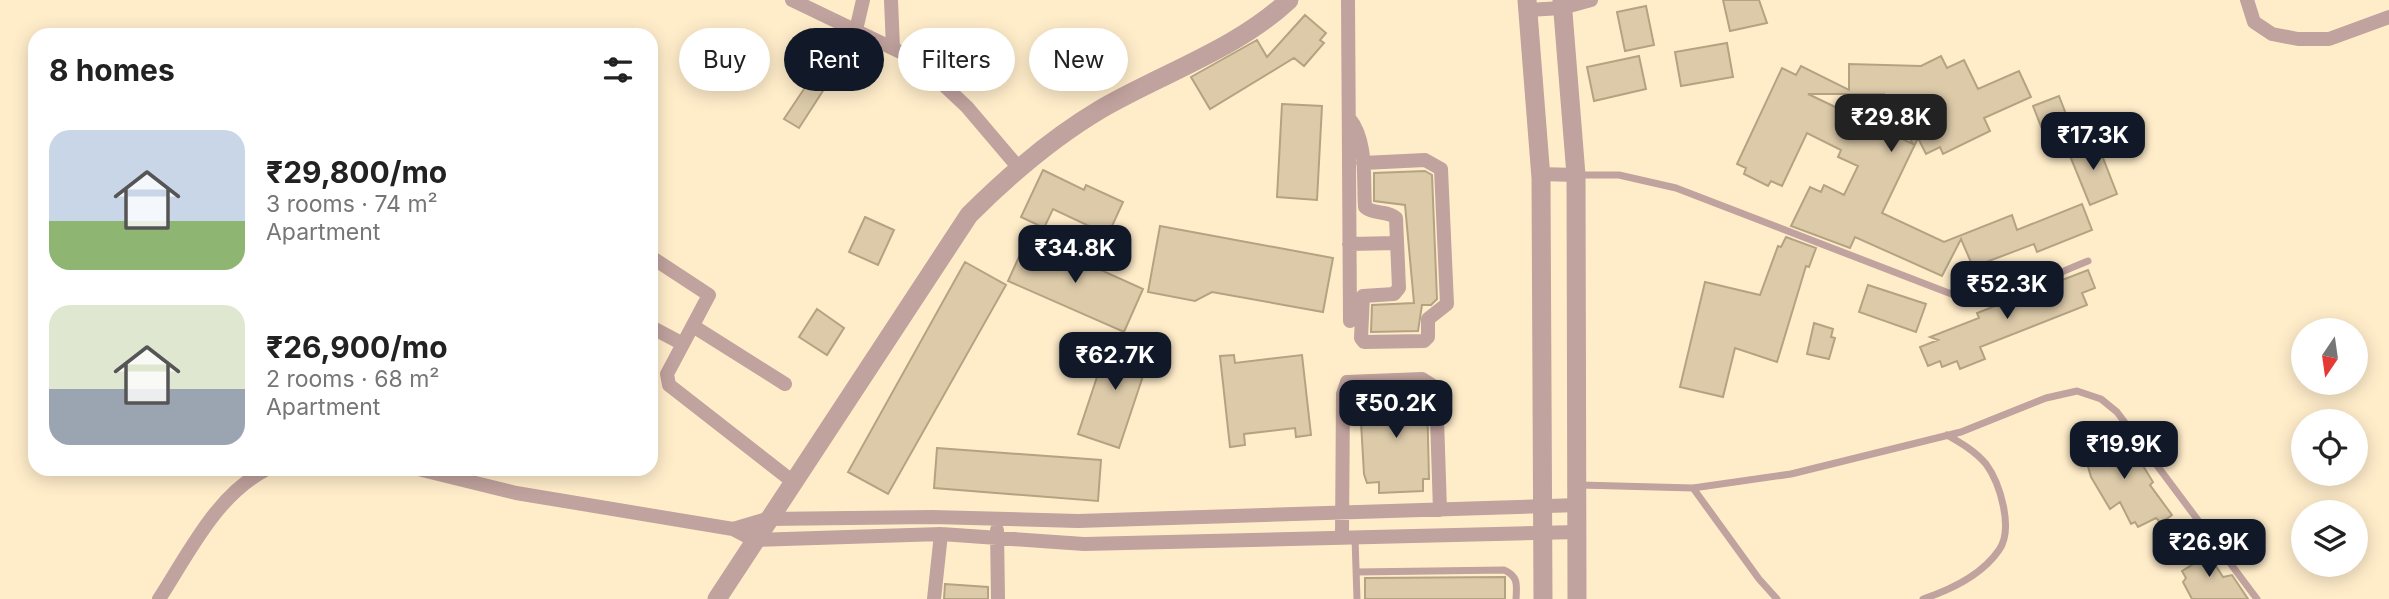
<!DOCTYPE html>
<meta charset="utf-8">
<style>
:root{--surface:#fff;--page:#f6f6f6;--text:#222;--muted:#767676;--accent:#111827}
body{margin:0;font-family:Inter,sans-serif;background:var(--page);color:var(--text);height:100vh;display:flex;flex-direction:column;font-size:26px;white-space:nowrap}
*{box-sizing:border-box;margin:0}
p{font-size:23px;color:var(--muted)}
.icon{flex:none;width:38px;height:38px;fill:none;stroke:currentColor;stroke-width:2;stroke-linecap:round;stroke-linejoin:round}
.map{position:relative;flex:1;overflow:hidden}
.drawer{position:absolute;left:28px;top:28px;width:630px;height:448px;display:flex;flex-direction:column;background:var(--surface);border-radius:21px;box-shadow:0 4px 18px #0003}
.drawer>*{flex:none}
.guide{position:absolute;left:679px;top:28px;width:665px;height:63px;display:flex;gap:14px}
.needle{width:46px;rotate:193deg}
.controls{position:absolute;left:2291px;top:318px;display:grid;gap:14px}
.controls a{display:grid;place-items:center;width:77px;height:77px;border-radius:50%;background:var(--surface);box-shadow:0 4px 18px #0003;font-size:35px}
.price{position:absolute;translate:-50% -60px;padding:0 16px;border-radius:14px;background:var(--accent);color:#fff;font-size:23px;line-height:46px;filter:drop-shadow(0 2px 4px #0008)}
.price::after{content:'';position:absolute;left:50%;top:42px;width:21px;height:16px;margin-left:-10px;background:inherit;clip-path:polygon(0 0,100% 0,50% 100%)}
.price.active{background:#222;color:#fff}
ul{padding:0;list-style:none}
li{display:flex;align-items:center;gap:21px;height:175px;padding:0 21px}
li span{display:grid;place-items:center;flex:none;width:196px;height:140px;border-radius:21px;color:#555}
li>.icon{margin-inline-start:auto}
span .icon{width:84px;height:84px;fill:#fffc;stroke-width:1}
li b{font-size:30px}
h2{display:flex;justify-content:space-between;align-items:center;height:84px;padding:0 21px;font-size:30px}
.pill{padding:0 24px;border-radius:32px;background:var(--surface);box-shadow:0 4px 18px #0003;font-size:24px;line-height:63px}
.pill.active{background:var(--accent);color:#fff}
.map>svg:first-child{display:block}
.building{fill:#dccaa9;stroke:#b4a382;stroke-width:2;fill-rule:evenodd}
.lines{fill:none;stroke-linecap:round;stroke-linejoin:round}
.service{stroke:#c0a29e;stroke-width:7}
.minor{stroke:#c0a29e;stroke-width:14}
.tertiary{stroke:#c0a29e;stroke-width:19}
</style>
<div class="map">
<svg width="2389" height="599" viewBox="0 0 2389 599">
<rect width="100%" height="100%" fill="#ffedca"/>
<path class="building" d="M1723,0h36l8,23 -37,8z
M1646,6l8,39 -29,6 -8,-39z
M1305,15l21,18 -6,7 4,3 -20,23 -10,-8 -84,51 -19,-32 66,-37 10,17z
M1727,43l6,34 -52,9 -6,-34z
M1639,56l7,33 -52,12 -7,-34z
M1941,56l6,12 17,-8 14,29 41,-18 12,26 -47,21 6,13 -47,23 -3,-7 -14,7 -8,-16 -36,75 62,29 68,-27 5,15 65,-26 10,26 -55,22 -3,-8 -61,23 -12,-28 -19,37 -87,-39 -5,11 -59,-22 19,-39 11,5 3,-7 20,10 14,-29 -20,-9 3,-7 -34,-17 -25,53 -11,-5 -3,5 -24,-12 2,-6 -9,-4 45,-96 14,7 5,-9 48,24v-26l72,2zM1808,94h76v4l56,1 -40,20 13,25z
M814,74l14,9 -29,45 -15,-9z
M2059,96l17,44 -26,9 -17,-43z
M1282,104l40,2 -5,94 -40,-3z
M2096,140l21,54 -27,11 -22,-54z
M1043,170l41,20 2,-5 37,17 -15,33 -55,-26 -9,19 -23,-11z
M1425,171l7,4 5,124 -6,6h-9l-4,26 -47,1 1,-27 42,-2 -9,-98 -31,-4v-28z
M865,217l29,13 -16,35 -29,-13z
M1160,226l173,32 -10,54 -111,-20 -17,9 -47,-9z
M1028,237l115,52 -19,43 -116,-51z
M1786,237l30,11 -7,19 -3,-1 -29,96 -42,-14 -12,49 -43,-10 25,-105 55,13 18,-49 3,1z
M965,262l41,23 -118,209 -40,-22z
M2088,270l7,18 -13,5 5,12 -107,42 5,12 -25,10 -3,-8 -15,6 -2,-6 -12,5 -8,-19 18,-7 -8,-3 49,-19 -2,-5z
M1868,285l58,19 -10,28 -57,-20z
M817,309l27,19 -17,27 -28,-18z
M1814,323l19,6 -2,8 4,1 -6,21 -22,-5z
M1111,335l41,14 -33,99 -41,-14z
M1234,355l1,8 67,-8 9,80 -15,2 -1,-9 -51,6 1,11 -15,2 -10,-91z
M1417,389l1,8h9l2,82h-6v12l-44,2v-11l-12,1 -3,-9 -4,-69 7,-1 -1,-8h5v-5z
M2106,425l21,33 10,-2 16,26 -3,3 22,30 -11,8 -5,-5 -18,9 -3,-5 -4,2 -11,-22 -10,7 -19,-32 -4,-14 3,-4 -4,-6 13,-9 -6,-10z
M937,448l164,12 -3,41 -164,-13z
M2202,544l21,33 9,-2 16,24h-56l-9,-17 3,-4 -4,-7 13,-8 -6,-10z
M1505,577v22h-140v-21z
M945,584l43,3v12h-44z"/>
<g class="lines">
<path class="service" d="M1576,175h43l57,13 278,107c53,6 86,-15 134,-34
M1580,485l113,3 98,-14 170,-42 85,-34 31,-7 24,8 16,13 140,187
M1693,488l66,91 18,20
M1355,538l2,61
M1357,572l147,-2c14,6 13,14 12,29
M1923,599c27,-9 59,-24 76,-49 15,-21 1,-67 -13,-86 -11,-13 -25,-21 -39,-29"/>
<path class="minor" d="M792,0l125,60 50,47 51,60
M891,0l2,48
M1348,0l2,321
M2247,0l7,22 18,12 26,5h31l60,-22
M1528,10l34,-2 29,-8
M856,30l7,-30
M1349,118c19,23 14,61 16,89 9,8 22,3 31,11l3,70 -5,6 -31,2 -2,42 3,4 60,-1 4,-4v-18l19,-15 -6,-135 -16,-9 -62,3
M1540,174l36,1
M1349,244l48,-1
M651,257l58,38 -42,79 2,11 123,96
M693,326l92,58
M651,327l32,17
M418,469l98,24 217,36 21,11 187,-6 143,10 494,-12
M733,529l34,-10 165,-2 146,4 501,-16
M997,530l1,69
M1342,538l1,-144 4,-12 75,-3 14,9 4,122
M159,599c30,-46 57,-104 108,-130
M934,599l7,-65"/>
<path class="tertiary" d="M1527,0l14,178 2,421
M1562,0l14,175 1,424
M717,599l252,-384c40,-40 83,-77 132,-106 62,-36 136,-60 188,-109"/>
</g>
</svg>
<div class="controls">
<a><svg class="needle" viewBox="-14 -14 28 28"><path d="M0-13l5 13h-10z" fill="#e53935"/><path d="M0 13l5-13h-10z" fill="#767676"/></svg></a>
<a><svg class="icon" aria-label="locate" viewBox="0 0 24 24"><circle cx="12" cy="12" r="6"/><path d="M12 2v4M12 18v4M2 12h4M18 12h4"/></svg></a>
<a><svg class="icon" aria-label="layers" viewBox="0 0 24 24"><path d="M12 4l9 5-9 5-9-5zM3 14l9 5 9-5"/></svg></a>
</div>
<b class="price active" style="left:1891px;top:154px">₹29.8K</b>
<b class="price" style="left:2093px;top:172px">₹17.3K</b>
<b class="price" style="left:1075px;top:285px">₹34.8K</b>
<b class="price" style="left:2007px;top:321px">₹52.3K</b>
<b class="price" style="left:1115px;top:392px">₹62.7K</b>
<b class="price" style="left:1396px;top:440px">₹50.2K</b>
<b class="price" style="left:2124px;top:481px">₹19.9K</b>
<b class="price" style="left:2209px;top:579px">₹26.9K</b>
<div class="guide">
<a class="pill">Buy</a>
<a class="pill active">Rent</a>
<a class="pill">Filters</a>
<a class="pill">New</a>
</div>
<section class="drawer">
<h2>8 homes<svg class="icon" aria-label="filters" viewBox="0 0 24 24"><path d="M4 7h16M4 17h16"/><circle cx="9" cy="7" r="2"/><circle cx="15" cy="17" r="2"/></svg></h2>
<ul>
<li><span style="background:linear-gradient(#c9d6e8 65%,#8fb573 0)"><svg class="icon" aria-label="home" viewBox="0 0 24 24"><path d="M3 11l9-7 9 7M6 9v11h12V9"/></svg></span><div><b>₹29,800/mo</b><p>3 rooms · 74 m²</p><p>Apartment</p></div></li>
<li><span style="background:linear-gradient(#dfe7d0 60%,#9aa5b1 0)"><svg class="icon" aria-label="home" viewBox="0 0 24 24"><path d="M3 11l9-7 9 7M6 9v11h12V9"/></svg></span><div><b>₹26,900/mo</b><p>2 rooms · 68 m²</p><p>Apartment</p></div></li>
</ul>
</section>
</div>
